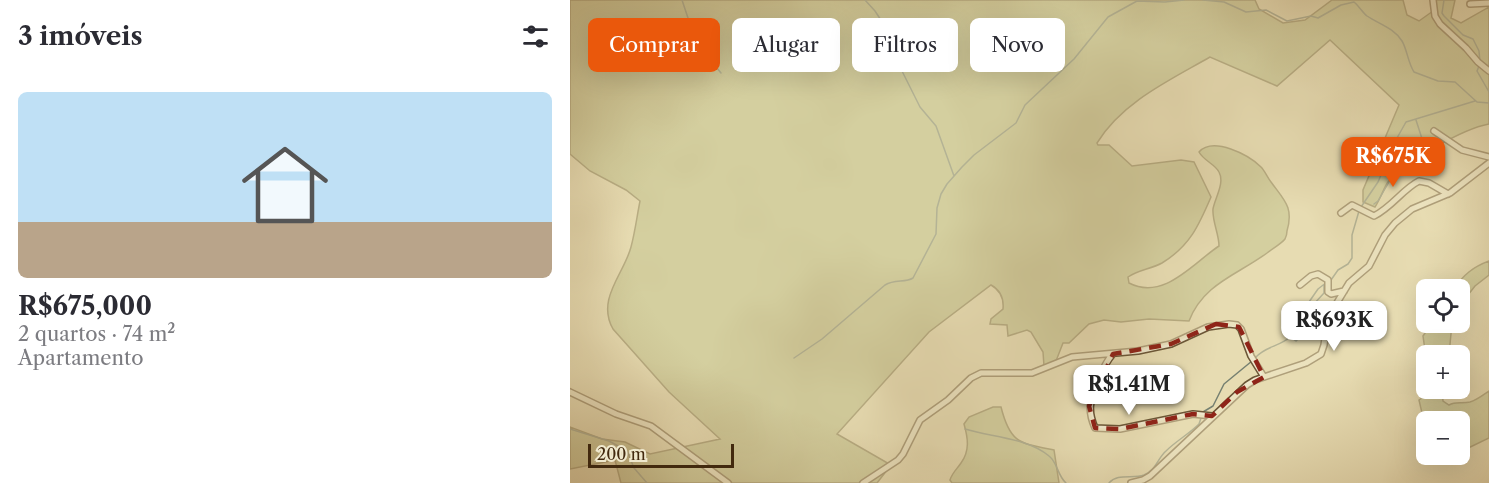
<!DOCTYPE html>
<html lang="pt">
<meta charset="utf-8">
<style>
:root{--surface:#fff;--page:#f7f7f7;--text:#2b2b33;--muted:#7c7c81;--accent:#ea580c}
body{margin:0;font-family:"Libre Caslon Text",serif;background:var(--page);color:var(--text);height:100vh;display:flex;flex-direction:column;font-size:22px;white-space:nowrap}
*{box-sizing:border-box;margin:0}
p{font-size:20px;color:var(--muted)}
.icon{flex:none;width:33px;height:33px;fill:none;stroke:currentColor;stroke-width:2;stroke-linecap:round;stroke-linejoin:round}
.map{position:relative;flex:1;overflow:hidden}
.details{display:flex;flex-direction:column;background:var(--surface);width:570px}
.details>*{flex:none}
.hud{position:absolute;left:18px;top:18px;width:570px;height:54px;display:flex;gap:12px}
.fabs{position:absolute;left:846px;top:279px;display:grid;gap:12px}
.fabs a{display:grid;place-items:center;width:54px;height:54px;border-radius:9px;background:var(--surface);box-shadow:0 6px 24px #0002;font-size:30px}
.scale{position:absolute;left:18px;bottom:15px;width:146px;box-sizing:border-box;padding-left:6px;border:3px solid #42290e;border-top:0;font-size:16px;line-height:21px;white-space:nowrap;color:#42290e;-webkit-text-stroke:4px #efe8cd;paint-order:stroke}
.price{position:absolute;translate:-50% -51px;padding:0 14px;border-radius:12px;background:#fff;color:#222;font-size:20px;line-height:39px;filter:drop-shadow(0 2px 3px #0008)}
.price::after{content:'';position:absolute;left:50%;top:36px;width:18px;height:14px;margin-left:-9px;background:inherit;clip-path:polygon(0 0,100% 0,50% 100%)}
.price.current{background:var(--accent);color:#fff}
ul{padding:0;list-style:none}
li{display:grid;align-content:center;gap:12px;height:318px;padding:0 18px}
li span{display:grid;place-items:center;height:186px;border-radius:9px;color:#555}
li>.icon{margin-inline-start:auto}
span .icon{width:108px;height:108px;fill:#fffc;stroke-width:1}
li b{font-size:26px}
h2{display:flex;justify-content:space-between;align-items:center;height:72px;padding:0 18px;font-size:26px}
.tag{padding:0 21px;border-radius:9px;background:var(--surface);box-shadow:0 6px 24px #0002;font-size:21px;line-height:54px}
.tag.current{background:var(--accent);color:#fff}
main{display:flex;flex:1;min-height:0}
.map>svg:first-child{display:block}
.green{fill:#bcbf88;stroke:#7f744b;stroke-width:1.5}
.lines{fill:none;stroke-linecap:round;stroke-linejoin:round}
.stream{stroke:#768071;stroke-width:1.5}
.street-casing{stroke:#6b5637;stroke-width:8}
.street{stroke:#efe8cd;stroke-width:5}
.marked{fill:none;stroke:#8f2418;stroke-width:4.5;stroke-dasharray:12 8;stroke-linejoin:round}
</style>
<main>
<section class="details">
<h2>3 imóveis<svg class="icon" aria-label="filters" viewBox="0 0 24 24"><path d="M4 7h16M4 17h16"/><circle cx="9" cy="7" r="2"/><circle cx="15" cy="17" r="2"/></svg></h2>
<ul>
<li><span style="background:linear-gradient(#bfe0f5 70%,#b9a48a 0)"><svg class="icon" aria-label="home" viewBox="0 0 24 24"><path d="M3 11l9-7 9 7M6 9v11h12V9"/></svg></span><div><b>R$675,000</b><p>2 quartos · 74 m²</p><p>Apartamento</p></div></li>
</ul>
</section>
<div class="map">
<svg width="919" height="483" viewBox="0 0 919 483">
<rect width="100%" height="100%" fill="#e7dcb2"/>
<filter id="stains"><feTurbulence type="fractalNoise" baseFrequency=".00333" numOctaves="4"/><feColorMatrix values="0 0 0 0 .2 0 0 0 0 .09 0 0 0 0 .02 0 0 0 .5 -.17"/></filter>
<radialGradient id="worn" r=".72"><stop offset=".6" stop-color="#630" stop-opacity="0"/><stop offset="1" stop-color="#630" stop-opacity=".3"/></radialGradient>
<path class="green" d="M0,0h685l4,9 24,14 22,-3 27,-20h71l4,15 12,6 14,-10 -1,-11h23l-4,18 10,5 28,-16v117c-27,5 -82,37 -101,58 -4,5 -8,18 -13,25l-12,-5v-12l36,-85 -69,-65 -53,46 -67,-29c-40,23 -88,45 -113,86l1,2h11l23,21 49,-6 13,2 17,35c-12,28 -21,49 -49,66 -11,6 -24,7 -34,14l1,6c35,18 64,-20 90,-37 0,-12 -7,-25 -6,-37 2,-11 12,-26 6,-37 -4,-8 -15,-11 -20,-20 14,-16 50,3 62,15 4,4 6,10 10,15 13,18 23,25 16,49 0,2 -1,6 -2,8 -4,5 -13,10 -18,14 -30,22 -64,31 -78,68l-40,-2 -28,3 -17,-2 -15,4 -20,19h-6l-7,18 -12,5 -1,-14 -12,-20 -4,-2 -19,6 -1,-11 -17,-1 1,-5 12,-10c1,-11 -3,-19 -12,-24l-62,47 -92,102 54,31 -14,18h-256l-6,-23 -45,9v-42l32,12 23,3 25,12 70,-15 -51,-47 -56,-63c-17,-30 11,-55 18,-82 4,-15 6,-31 9,-46l-14,-11 -36,-19 -20,-17z
M919,261v14l-14,11 -15,19v-15l-6,-1c9,-14 19,-22 35,-28z
M862,323h20l-3,32 -23,2 -3,-21z
M862,388l10,1 1,12 6,4c7,-4 13,-1 21,-3 7,-2 13,-7 19,-11v47l-29,14v-30l-32,-1 -6,-8 -3,-13 9,-6z
M423,407h8c9,36 18,36 53,43l5,33h-107l-2,-3c2,-7 7,-11 11,-17 9,-12 7,-25 3,-39l5,-7z"/>
<g class="lines">
<path class="stream" d="M112,0l14,42 25,31
M295,0l10,11 17,26 7,28 21,42 16,19 18,50
M633,0l21,2 22,10 20,-2 21,11 24,-5 7,2 23,-13 13,-3c5,4 8,10 13,14 12,8 27,12 35,25 5,8 6,22 12,31l24,9 17,1 22,20 12,1
M874,0l-2,13 2,3 19,19 10,4 6,12 1,11
M909,66l-2,5 12,21
M804,204l4,-3 15,-26 32,-27 -9,-28
M791,207l17,-25 19,-44 9,-16 69,-21
M761,280l7,-10 10,-6 4,-6v-23l7,-24
M720,337l3,-12 9,-7 7,-16 9,-13 9,-7
M224,358l28,-19 63,-54c10,-6 20,-2 28,-7l23,-44 1,-26 4,-14 6,-10 15,-17 12,-12 42,-32 9,-18 49,-46 34,-42 29,-16 28,1 19,-2
M685,358c10,-12 24,-11 35,-21l6,4 13,-13 4,-23 11,-12v-8
M633,412l10,-6 11,-22 28,-23
M0,429l39,12 18,10 7,17 13,15
M395,429c26,8 63,9 84,27 9,7 8,19 17,27
M539,483c8,-10 24,-4 35,-8 13,-6 13,-16 22,-24 10,-10 23,-17 33,-27l2,-6"/>
<defs>
<path id="street" d="M863,0l2,16 5,8 26,24 12,14 11,9
M900,4l19,-1
M864,131l28,19 27,7
M771,213l11,-8 22,11c18,-9 29,-27 45,-35l10,2 19,11
M730,285l11,-9 7,-2 10,6v12l3,2 13,-3
M542,355c-6,7 -8,12 -12,21 -7,21 -15,29 -5,52l25,1 73,-15 19,2
M0,392l46,22 35,12 77,57
M293,483l35,-23 5,-6 17,-34 28,-20 23,-22 10,-5h51l40,-16 66,-6 33,-7 37,-17 21,-3 8,1 4,4 10,27 13,21
M561,483l12,-3 7,-4 97,-91 8,-5 51,-17 15,-9 3,-9 3,-21 8,-18 14,-23 20,-17 16,-31 10,-12 17,-14 38,-16 39,-30"/>
</defs>
<use href="#street" class="street-casing"/>
<use href="#street" class="street"/>
</g>
<path d="M0 0H919V483H0ZM646,324l23,3 25,50 -27,15 -25,24 -19,-2 -73,15 -25,-1 -6,-22 24,-52 58,-10z" fill="#e7dcb2" fill-opacity=".55" fill-rule="evenodd"/>
<path class="marked" d="M646,324l23,3 25,50 -27,15 -25,24 -19,-2 -73,15 -25,-1 -6,-22 24,-52 58,-10z"/>
<rect width="100%" height="100%" filter="url(#stains)"/>
<rect width="100%" height="100%" fill="url(#worn)"/>
</svg>
<div class="fabs">
<a><svg class="icon" aria-label="locate" viewBox="0 0 24 24"><circle cx="12" cy="12" r="6"/><path d="M12 2v4M12 18v4M2 12h4M18 12h4"/></svg></a>
<a>+</a>
<a>−</a>
</div>
<div class="scale">200 m</div>
<b class="price current" style="left:823px;top:188px">R$675K</b>
<b class="price" style="left:764px;top:352px">R$693K</b>
<b class="price" style="left:559px;top:416px">R$1.41M</b>
<div class="hud">
<a class="tag current">Comprar</a>
<a class="tag">Alugar</a>
<a class="tag">Filtros</a>
<a class="tag">Novo</a>
</div>
</div>
</main>
